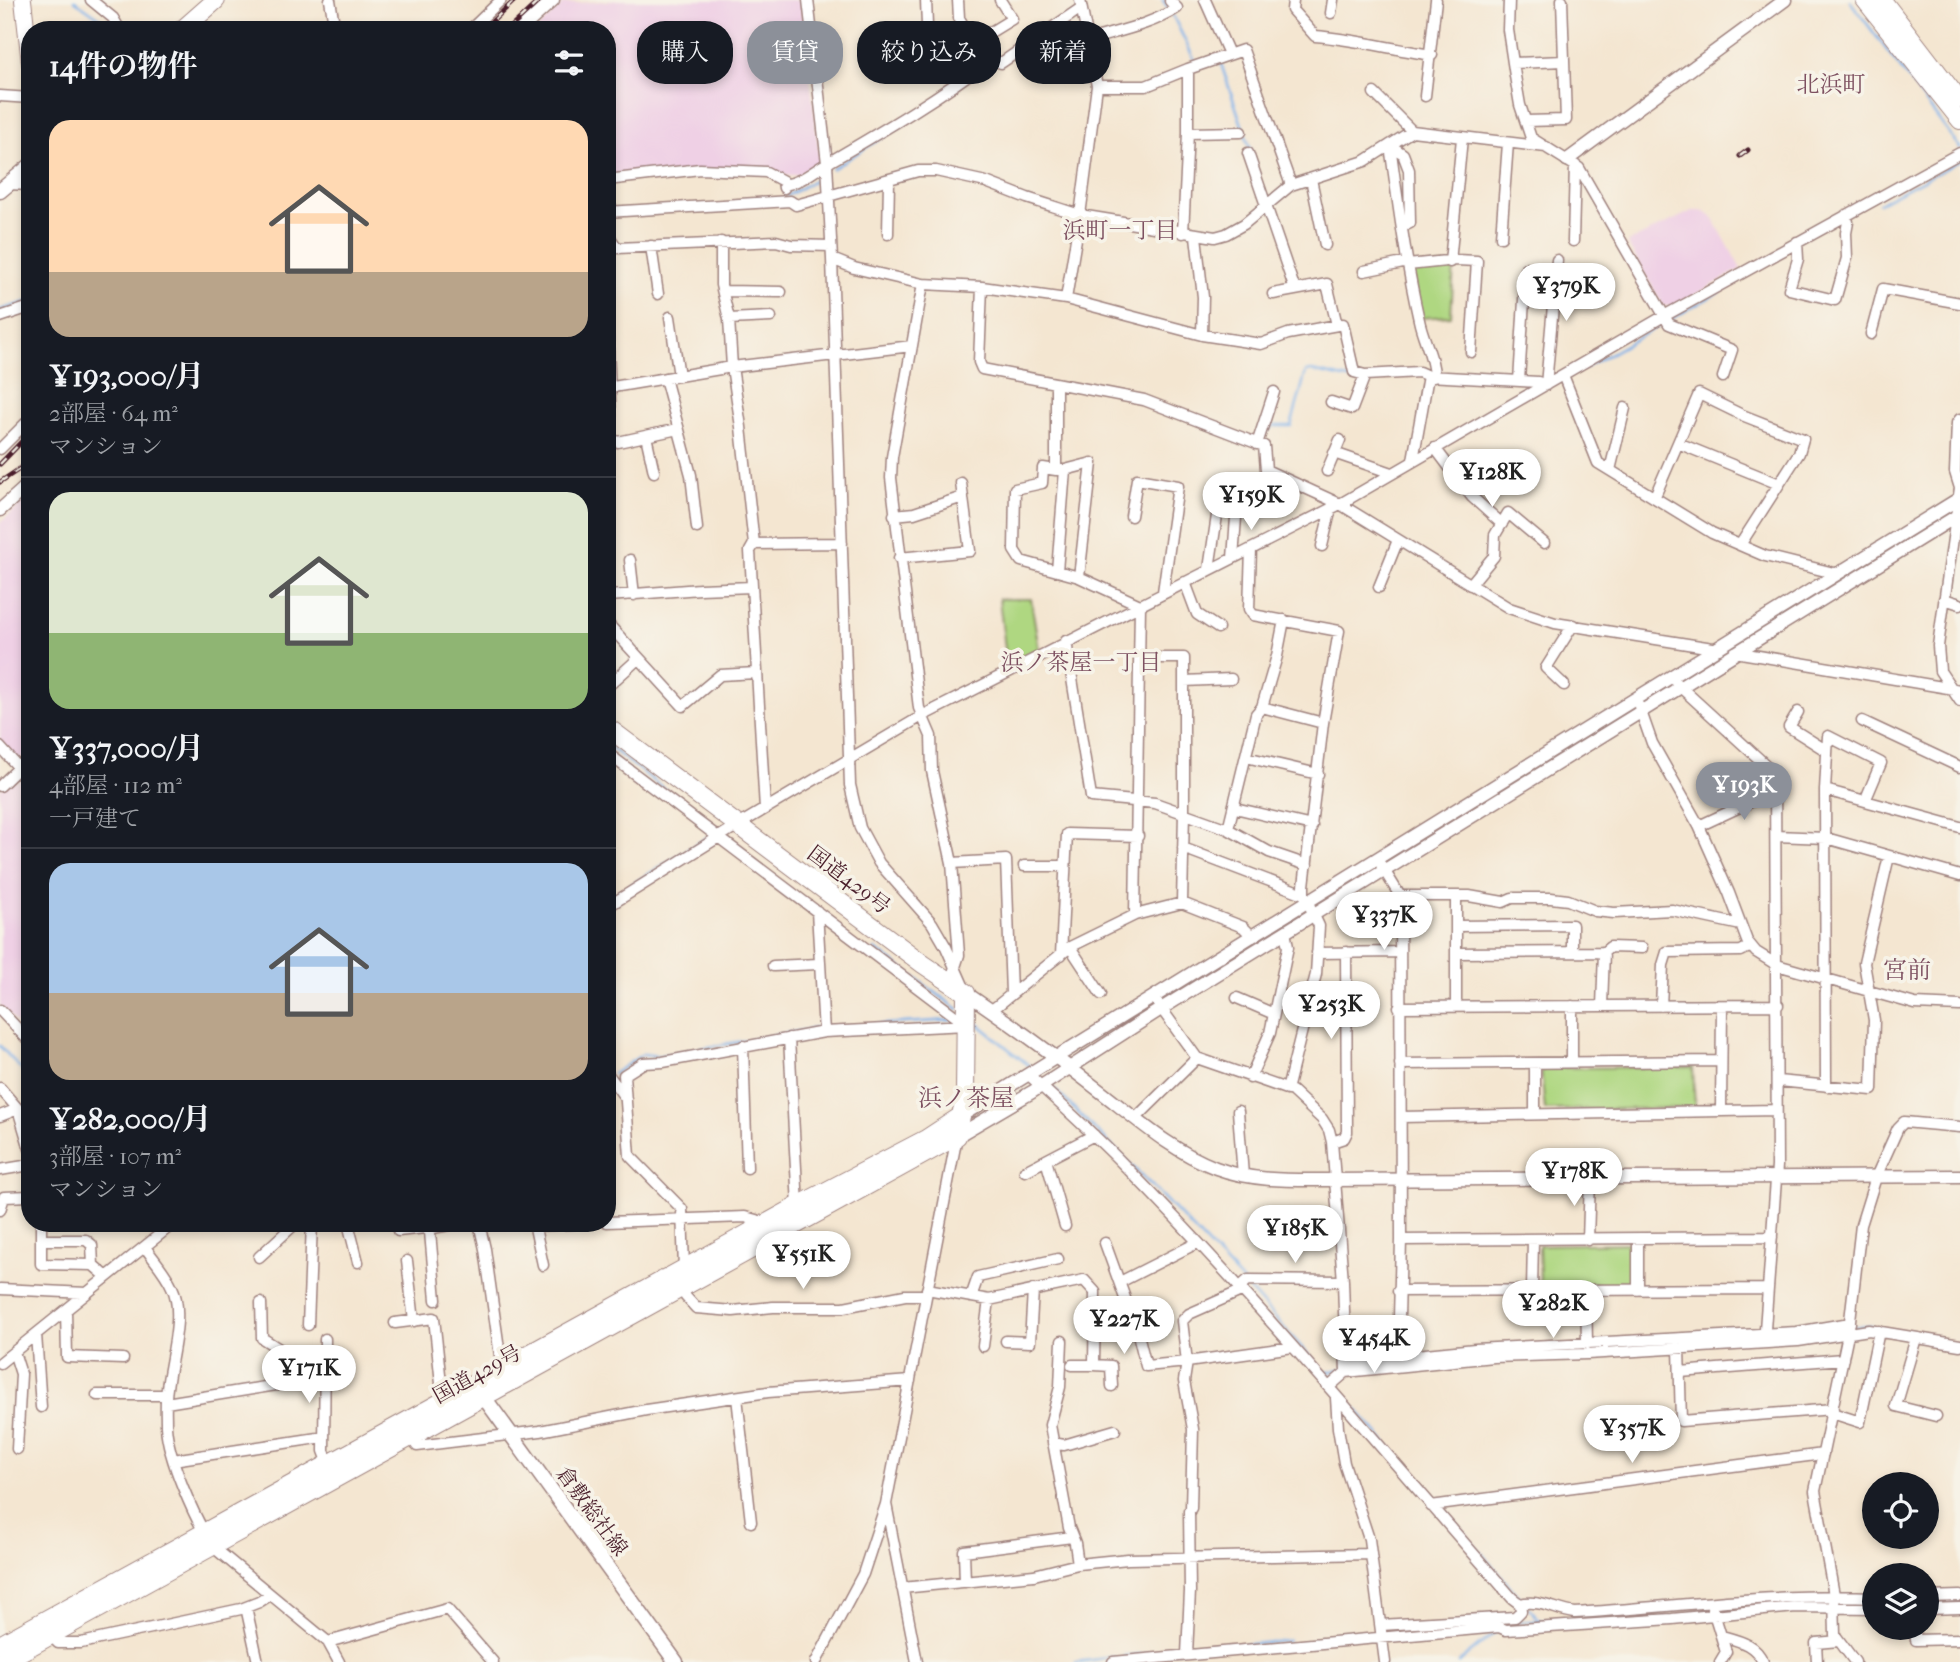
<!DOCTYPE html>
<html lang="ja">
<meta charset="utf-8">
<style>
:root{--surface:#171b24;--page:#20242c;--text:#f1f3f6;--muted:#9ea1a6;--line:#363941;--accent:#8c9099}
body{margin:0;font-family:"IM FELL French Canon","Noto Serif JP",serif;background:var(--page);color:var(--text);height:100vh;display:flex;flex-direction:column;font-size:26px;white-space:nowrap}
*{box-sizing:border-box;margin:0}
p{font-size:23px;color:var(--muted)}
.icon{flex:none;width:38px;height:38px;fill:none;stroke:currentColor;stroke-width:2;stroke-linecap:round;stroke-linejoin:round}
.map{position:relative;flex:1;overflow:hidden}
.panel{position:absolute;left:21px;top:21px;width:595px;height:1211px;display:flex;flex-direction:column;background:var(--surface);border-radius:28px;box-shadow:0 4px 10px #0003}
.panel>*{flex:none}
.guide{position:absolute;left:637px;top:21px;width:665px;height:63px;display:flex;gap:14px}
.tools{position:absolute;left:1862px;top:1472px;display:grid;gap:14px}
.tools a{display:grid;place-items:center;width:77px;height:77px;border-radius:50%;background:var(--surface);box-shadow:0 4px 10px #0003;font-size:35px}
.price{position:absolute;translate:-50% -60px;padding:0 16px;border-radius:24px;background:#fff;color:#222;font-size:23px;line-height:46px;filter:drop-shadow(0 2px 4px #0008)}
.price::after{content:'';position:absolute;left:50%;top:42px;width:21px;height:16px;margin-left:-10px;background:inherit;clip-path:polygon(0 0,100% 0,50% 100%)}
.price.active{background:var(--accent);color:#fff}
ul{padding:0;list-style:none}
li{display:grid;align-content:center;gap:14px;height:371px;padding:0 28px}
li+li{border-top:2px solid var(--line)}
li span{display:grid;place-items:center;height:217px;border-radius:21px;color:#555}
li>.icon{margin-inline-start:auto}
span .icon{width:126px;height:126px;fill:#fffc;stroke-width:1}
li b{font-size:30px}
h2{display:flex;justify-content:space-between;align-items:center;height:84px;padding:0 28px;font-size:30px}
.tag{padding:0 24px;border-radius:28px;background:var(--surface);box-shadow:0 4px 10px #0003;font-size:24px;line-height:63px}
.tag.active{background:var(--accent);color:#fff}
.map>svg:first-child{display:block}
.built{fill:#efd0e5}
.green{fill:#afd781;stroke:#7c7b56;stroke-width:2}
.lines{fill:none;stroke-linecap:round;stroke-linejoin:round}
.stream{stroke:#7db1ea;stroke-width:2.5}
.minor-casing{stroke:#9f827e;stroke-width:13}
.tertiary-casing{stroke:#9f827e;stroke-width:15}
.secondary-casing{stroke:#9f827e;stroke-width:17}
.primary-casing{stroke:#9f827e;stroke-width:18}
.trunk-casing{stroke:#9f827e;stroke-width:20}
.minor{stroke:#fff;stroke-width:10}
.tertiary{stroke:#fff;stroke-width:12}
.secondary{stroke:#fff;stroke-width:14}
.primary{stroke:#fff;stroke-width:16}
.trunk{stroke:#fff;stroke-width:18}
.rail-casing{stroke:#4a1f2b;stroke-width:5}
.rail{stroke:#f7f3e8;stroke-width:2.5;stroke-dasharray:8;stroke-linecap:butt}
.labels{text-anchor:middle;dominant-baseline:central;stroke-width:7;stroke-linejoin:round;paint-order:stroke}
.street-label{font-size:21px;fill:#4a1f2b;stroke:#f7f3e8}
.neighbourhood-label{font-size:23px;fill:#7e5161;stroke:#f7f3e8}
.quarter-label{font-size:24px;fill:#7e5161;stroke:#f7f3e8}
</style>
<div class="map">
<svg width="1960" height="1662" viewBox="0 0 1960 1662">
<rect width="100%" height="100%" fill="#f7f3e8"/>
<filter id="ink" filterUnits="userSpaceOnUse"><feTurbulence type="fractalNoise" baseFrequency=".0143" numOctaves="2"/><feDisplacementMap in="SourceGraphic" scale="14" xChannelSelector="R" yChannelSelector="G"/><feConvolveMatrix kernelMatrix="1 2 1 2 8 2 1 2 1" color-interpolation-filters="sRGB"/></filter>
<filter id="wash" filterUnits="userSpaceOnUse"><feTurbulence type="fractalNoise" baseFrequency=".00686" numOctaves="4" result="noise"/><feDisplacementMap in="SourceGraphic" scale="28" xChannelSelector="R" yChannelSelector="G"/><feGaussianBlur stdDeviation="1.57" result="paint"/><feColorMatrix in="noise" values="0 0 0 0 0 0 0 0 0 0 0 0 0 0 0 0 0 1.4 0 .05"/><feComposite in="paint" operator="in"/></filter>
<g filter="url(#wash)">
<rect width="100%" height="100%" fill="#f4e6d1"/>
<path class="built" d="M618,0h183l19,162 -23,13h-16l-15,-6 -159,8v-147h-71l27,-26z
M1692,211h11l9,5 29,53 -71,40 -3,-4 -3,2 -37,-64z
M30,496v256l-8,6h-7l-15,-18v-217z
M30,770v267l-30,-32v-215l13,-12 4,4z"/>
<path class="green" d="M1454,265l-3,51 -31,2 -9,-50z
M999,599h32l8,51 -32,15z
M1693,1067l2,41 -150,2 -4,-42z
M1634,1243v42h-94l-1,-40z"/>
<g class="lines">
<path class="stream" d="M74,0l30,21 6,9
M1163,0l6,10
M1850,1l110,147
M1173,16l23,47
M1220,61l23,67
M1245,134l6,17
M832,169l107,-67
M787,196l36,-21
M1879,203l81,-42
M0,310l30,-9
M1671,319l68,-38
M1583,369l83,-47
M1266,432l7,-6h18l15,-54 6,-1 37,8h12
M607,745l112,86
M727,837l12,9
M615,895l93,-58
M875,949l83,60
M972,1019l60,49
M870,1025l84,-5
M0,1046l30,33
M613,1074l30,-20 15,2 160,-28
M1049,1084l104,103 90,95
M155,1246l27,-23
M1247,1287l85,94
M1853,1327l18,-2
M1324,1373l17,-4
M1336,1386l101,116
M1442,1507l80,93
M1935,1604l25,-2
M1755,1606l25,-3
M1529,1608l12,13
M1514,1622l106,-5
M1190,1649l98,-8
M1124,1656l60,-6
M1076,1662l38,-5
M1459,1662l38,-31"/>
</g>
</g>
<g filter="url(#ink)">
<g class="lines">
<defs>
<path id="minor" d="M91,0l22,18 7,12
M330,0l5,30
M808,0l19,163 5,96 18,526 10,43 19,35 53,60 14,24 19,43
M926,0l1,26 -7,16 2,22 10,4 80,-49 -12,-19
M958,0l1,18 14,24
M1205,0l24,54
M1293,0l-1,10 23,26c39,3 77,13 117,19
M1509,0l-1,30 7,46 5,29 11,33 48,30 90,156 63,26 -9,27
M1331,13l2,-13
M470,30l31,-30
M1089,40c29,-9 62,-15 88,-32l-7,-7
M954,53l15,22
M1513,63l51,-2
M1097,86h49l42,-17
M1374,93l38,38
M0,96l30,2
M1425,96l11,-96
M1526,121l40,-1 -4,-120
M1188,133l53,-1
M1390,145c8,59 16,118 29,175 4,20 15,37 15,57
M1390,145l13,9 6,16 1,53 -8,4
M1248,153l47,137
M1311,179l14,66
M607,180l93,-11 66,3 17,9 1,7
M8,184l22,1
M784,185c19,-3 30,-15 47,-24 55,-32 109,-64 159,-102l11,4 80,-55
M607,212l183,-11 6,4 122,-34h18l50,11 41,16 53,17 135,22 11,-3 18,-10 47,-39 74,-24 47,-30 134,16
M607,233l10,15 159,-7 15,4 40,1
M1183,233l5,-100v-64l55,-19 48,135
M888,234l1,-54
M1196,236l7,61 -1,38
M1501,237l7,-94
M1573,241l2,-76
M721,242v43l8,34 3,48 9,60 13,117 -4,7 15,258
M1797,242l1,17 -9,30 46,11 12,-42 -1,-25 2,-11 -2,-7
M651,246l7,48
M832,259l22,9 69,16 59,3 84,12 136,36 59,9 27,-10 55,-10 11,48 11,3
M1450,262l12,-124
M1408,265l48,-5 21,1 -6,91
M1364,271l44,-9
M923,284l-31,173 -1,21 28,230 12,28 1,35 20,92 7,92 -5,15
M982,287l-3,75 3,7 162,31 120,46 2,24 74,34 169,104 46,15 164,26
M723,291l58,1
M1273,294l54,-10 10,41
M1066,299l14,-84 17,-129 -17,-86
M0,317l30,-10
M670,317l9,59
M729,319l42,-2
M607,321l4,101 -4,14
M1871,334l12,-45 77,14
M1563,375l35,88 114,70 53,23 73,18
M665,378l26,97 6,53
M1519,381l7,-113
M1056,384v86h9l27,-7 -13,114
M607,388l125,-21 180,-21
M1331,402l21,7 13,-34 54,-3 9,4
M1960,419l-3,4 -2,49 5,16 -22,158 2,25 20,30
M646,436l8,36
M607,437l11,5 60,-13
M1678,443l101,41
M1257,444l17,-52
M1435,448l37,49 30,27
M0,449l30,-30
M1334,453l58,20
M1413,460l15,-84 110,6 8,3 11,-125
M1056,470l-13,-2 -1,15 -27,6 -1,61 7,11 58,16 61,28 -5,310
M1610,470l15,-62
M1327,471l13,-31
M1655,496l44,-102 43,21 61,24 -4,14 -59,92
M894,515l20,-2 49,-16
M1131,516l6,-37 41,7 -15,106
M754,544l88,-1
M1322,546l9,-38
M1251,549l-2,60 4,6 86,16 -16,92 -19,163v8l15,32 -3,48 -29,116
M899,558l71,-7 -9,-68
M1233,558l4,-54
M630,560l4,35
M1209,569l12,-80
M1057,571l8,-101
M1185,582l12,32 21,14
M1470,585l24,-29 1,-21 13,-22 36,30
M1379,587l19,-47
M607,599l2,-3 91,-7 52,-2
M1944,599l16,5
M607,623l76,83 37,-31 36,-2
M1066,641l25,156 64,6 73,26 41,23 38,13
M1735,652l225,38
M1139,658h45v154l-2,91
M1184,681l47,-2
M1676,683l93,85 6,9 2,389 -13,177
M1564,685l-18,-17 27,-43
M607,687l32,-29
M1639,706l13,37 47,83 30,67 18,48 9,11 21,13 138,39 45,2
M1262,707l15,-51 7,-36
M1798,712l-9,15 38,24
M1862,721l98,46
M0,747l19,21
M607,753l360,272
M1246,757l72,17
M0,786l30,-29
M1825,790l135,37
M1235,808l77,18
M1699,826l77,-36
M1228,829l28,-115 6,-7 61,16
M1776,836l50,2 134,38
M1183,848l121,46
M952,863l54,-3 5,133
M1381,865l19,31 1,344 -3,117
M1024,866h41
M1400,896h69l34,6 9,-4h39l17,2 27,11 19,2 58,-3 69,15
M607,907l131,-82 184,-109 418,-212 324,-188 296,-163
M817,911l7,121
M1456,926l116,-1v27
M1070,947l31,47
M1604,952l6,-5 32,1
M1317,953l83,-1
M1456,953l148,-1 -2,54
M1061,955l6,-121 71,2
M773,966l46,-2
M1237,998l37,16
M1158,1004l39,54 95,33 30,28 7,11 3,12 11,139 3,91 -17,15
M1661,1006l2,-41 4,-13 74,-1 10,-5
M1399,1007l379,-2
M1456,1007v-111
M0,1010l30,32
M992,1010l78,-63 65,-32 47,-12 61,24 10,10
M789,1038l9,168
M743,1046l4,122
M1572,1062v-56
M1535,1063v51
M1400,1064l321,-3
M607,1073l19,26
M1028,1074c33,31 66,60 97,92 136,138 260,287 387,432l8,6
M1250,1078l20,-45 18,-86 -3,-15
M1778,1081l94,9 2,-70 -10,-57 25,-107
M1826,1086l-1,-296 3,-54 53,27 -16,38
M0,1088l18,21 12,40
M1721,1110l1,-103
M1238,1111l5,65
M0,1116l18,-7
M1401,1117l375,-7
M1135,1119l62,-61
M1332,1142l12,-4 3,-6 -1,-180
M1046,1160l19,66
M0,1170l30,-5
M1025,1171l69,-36
M0,1210l4,-13 26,-1
M607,1222l138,-5 22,6
M41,1223v41l52,1 14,12
M348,1223l10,39
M398,1223v8l27,-3 5,4 6,68
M479,1223l6,26 17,121
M534,1223l9,42
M534,1226l51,-3
M427,1229l33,-6
M1638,1239v51
M41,1240h45l6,5 1,20
M1401,1240l371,-3
M1588,1240l2,-62
M1105,1243l33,91 8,32 41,-4 -5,-41 7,-7 52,-23
M145,1247c9,13 21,26 27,40 13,26 -2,72 -5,101 -2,12 -1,25 -1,38 2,33 28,91 46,120l116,96 11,20
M259,1257l37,-34
M407,1261l7,60
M1120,1282l77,-39
M1239,1288l9,-8 95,1
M0,1289l87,4
M927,1289l62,11 95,-20 11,12 -1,73h-22
M1532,1290l1,-50
M1586,1290l1,54
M1398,1291l370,-2
M925,1295h-20l-61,12h-71l-40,4 -37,-3 -10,-11 -5,-10 3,-18 -2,-60 -52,-53 -6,-81 19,-12 20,-1 161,-30 143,-7
M971,1297l7,-20 80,-18
M66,1310l1,47 56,2
M395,1323l39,-5 9,84
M308,1325l4,-102
M36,1334l5,73
M1916,1338l-20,68 40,10
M325,1339l-1,112 5,13
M1006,1341l24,1 3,-52
M1062,1341l-2,46 -10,38 19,103 6,15 3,21
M983,1346l6,-46
M1679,1348l2,73 152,-12
M14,1352l7,22 -4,75
M1346,1362l129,-13 322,-17 53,-9
M0,1363l174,-140
M1094,1365l17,1 1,20
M1346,1372l147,-15 94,-3 211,-13 71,-11 91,15
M1680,1372l163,-13
M97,1395h69
M737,1397l14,125
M1336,1398l2,30 6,35 25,76 16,123
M166,1403l123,-20 -2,-29 -25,-16 -1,-35
M1832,1413l28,9 19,-91
M409,1434l8,12 123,-15 106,-21 122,-18 142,-11
M1053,1443l11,2 51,-15
M173,1460l151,-23
M886,1504l31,158
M1431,1506l392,-52
M965,1582l-1,-31 108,-14
M902,1588l132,-13 44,-11 50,-5 243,-5
M1927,1597l33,-1
M1520,1604c19,-5 35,6 55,9 99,-6 199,-20 299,-16
M246,1607l12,55
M1927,1609l33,-1
M1713,1610l13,42 -6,10
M1381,1625l134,-8 6,-6 -1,-7
M1914,1628l2,12 44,-1
M51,1635l7,8h23l160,-34 18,-7 11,-7
M1722,1636c18,5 33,8 41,26
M328,1642l119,-33 46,53
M1187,1654l3,-63 -1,-80 2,-3 2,-79 -9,-48 3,-19 106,-15
M816,1662l47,-88 23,-70 71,-368
M1113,1662l386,-35 7,3 166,-11 124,-12 78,1
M1817,1662l-1,-19 23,-2
M1855,1662l-20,-27 -1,-40 -19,-104 34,-162 12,-104 15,-48 22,-49 6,-6 56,5"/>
<path id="tertiary" d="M520,30l33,-30
M1567,160l218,-160
M0,510l30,-27
M966,993c44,30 88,62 130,95 38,29 75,63 120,80 38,14 78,12 117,12l627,-4
M961,1116l999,-618
M957,1136l75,-44 129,-83 799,-495"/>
<path id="secondary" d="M0,191l30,-25
M478,1389l198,273"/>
<path id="primary" d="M23,0l7,63
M1864,0l96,121
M1883,0l77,100"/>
<path id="trunk" d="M182,30l34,-30
M0,1645l798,-439 128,-67 35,-23
M2,1662l955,-526 8,-40 1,-103 -43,-29 -316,-237"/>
</defs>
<use href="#minor" class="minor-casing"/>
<use href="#tertiary" class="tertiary-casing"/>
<use href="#secondary" class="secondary-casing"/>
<use href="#primary" class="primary-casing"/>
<use href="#trunk" class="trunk-casing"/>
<use href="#minor" class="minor"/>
<use href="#tertiary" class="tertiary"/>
<use href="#secondary" class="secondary"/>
<use href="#primary" class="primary"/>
<use href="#trunk" class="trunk"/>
<defs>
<path id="rail" d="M483,30l32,-30
M508,30l32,-30
M1740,156l8,-6
M0,464l30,-31
M0,482l30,-20"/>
</defs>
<use href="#rail" class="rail-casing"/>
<use href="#rail" class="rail"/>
</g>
</g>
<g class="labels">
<g class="street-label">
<text transform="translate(849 880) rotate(37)">国道429号</text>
<text transform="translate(477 1374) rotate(-29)">国道429号</text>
<text transform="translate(592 1511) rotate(54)">倉敷総社線</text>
</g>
<g class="neighbourhood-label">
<text x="1831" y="84">北浜町</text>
<text x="1120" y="230">浜町一丁目</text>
<text x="1081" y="662">浜ノ茶屋一丁目</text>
</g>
<g class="quarter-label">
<text x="1907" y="970">宮前</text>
<text x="966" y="1098">浜ノ茶屋</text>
</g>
</g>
</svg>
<div class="tools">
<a><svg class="icon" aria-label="locate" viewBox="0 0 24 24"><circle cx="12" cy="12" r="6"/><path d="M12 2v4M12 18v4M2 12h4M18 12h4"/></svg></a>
<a><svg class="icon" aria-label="layers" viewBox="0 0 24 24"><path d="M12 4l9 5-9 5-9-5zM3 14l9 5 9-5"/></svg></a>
</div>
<b class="price" style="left:1566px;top:323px">¥379K</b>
<b class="price" style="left:1492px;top:509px">¥128K</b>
<b class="price" style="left:1251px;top:532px">¥159K</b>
<b class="price active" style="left:1744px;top:822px">¥193K</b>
<b class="price" style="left:1384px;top:952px">¥337K</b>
<b class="price" style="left:1331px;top:1041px">¥253K</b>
<b class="price" style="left:1574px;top:1208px">¥178K</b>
<b class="price" style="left:1295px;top:1265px">¥185K</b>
<b class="price" style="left:803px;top:1291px">¥551K</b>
<b class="price" style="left:1553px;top:1340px">¥282K</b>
<b class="price" style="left:1124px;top:1356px">¥227K</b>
<b class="price" style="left:1374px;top:1375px">¥454K</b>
<b class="price" style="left:309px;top:1405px">¥171K</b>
<b class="price" style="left:1632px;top:1465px">¥357K</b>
<div class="guide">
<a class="tag">購入</a>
<a class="tag active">賃貸</a>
<a class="tag">絞り込み</a>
<a class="tag">新着</a>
</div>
<section class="panel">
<h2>14件の物件<svg class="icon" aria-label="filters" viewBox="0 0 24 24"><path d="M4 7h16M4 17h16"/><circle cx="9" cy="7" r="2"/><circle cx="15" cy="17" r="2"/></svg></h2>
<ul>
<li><span style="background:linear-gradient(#ffd9b3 70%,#b9a48a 0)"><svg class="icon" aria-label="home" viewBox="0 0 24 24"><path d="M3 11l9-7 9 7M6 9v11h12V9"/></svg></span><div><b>¥193,000/月</b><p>2部屋 · 64 m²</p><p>マンション</p></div></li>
<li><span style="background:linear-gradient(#dfe7d0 65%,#8fb573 0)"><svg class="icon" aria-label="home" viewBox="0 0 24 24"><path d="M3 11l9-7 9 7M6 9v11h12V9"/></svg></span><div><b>¥337,000/月</b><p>4部屋 · 112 m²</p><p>一戸建て</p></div></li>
<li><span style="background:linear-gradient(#a9c7e8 60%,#b9a48a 0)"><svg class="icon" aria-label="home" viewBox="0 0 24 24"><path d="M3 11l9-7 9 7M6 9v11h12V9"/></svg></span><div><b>¥282,000/月</b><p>3部屋 · 107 m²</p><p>マンション</p></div></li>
</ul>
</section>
</div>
